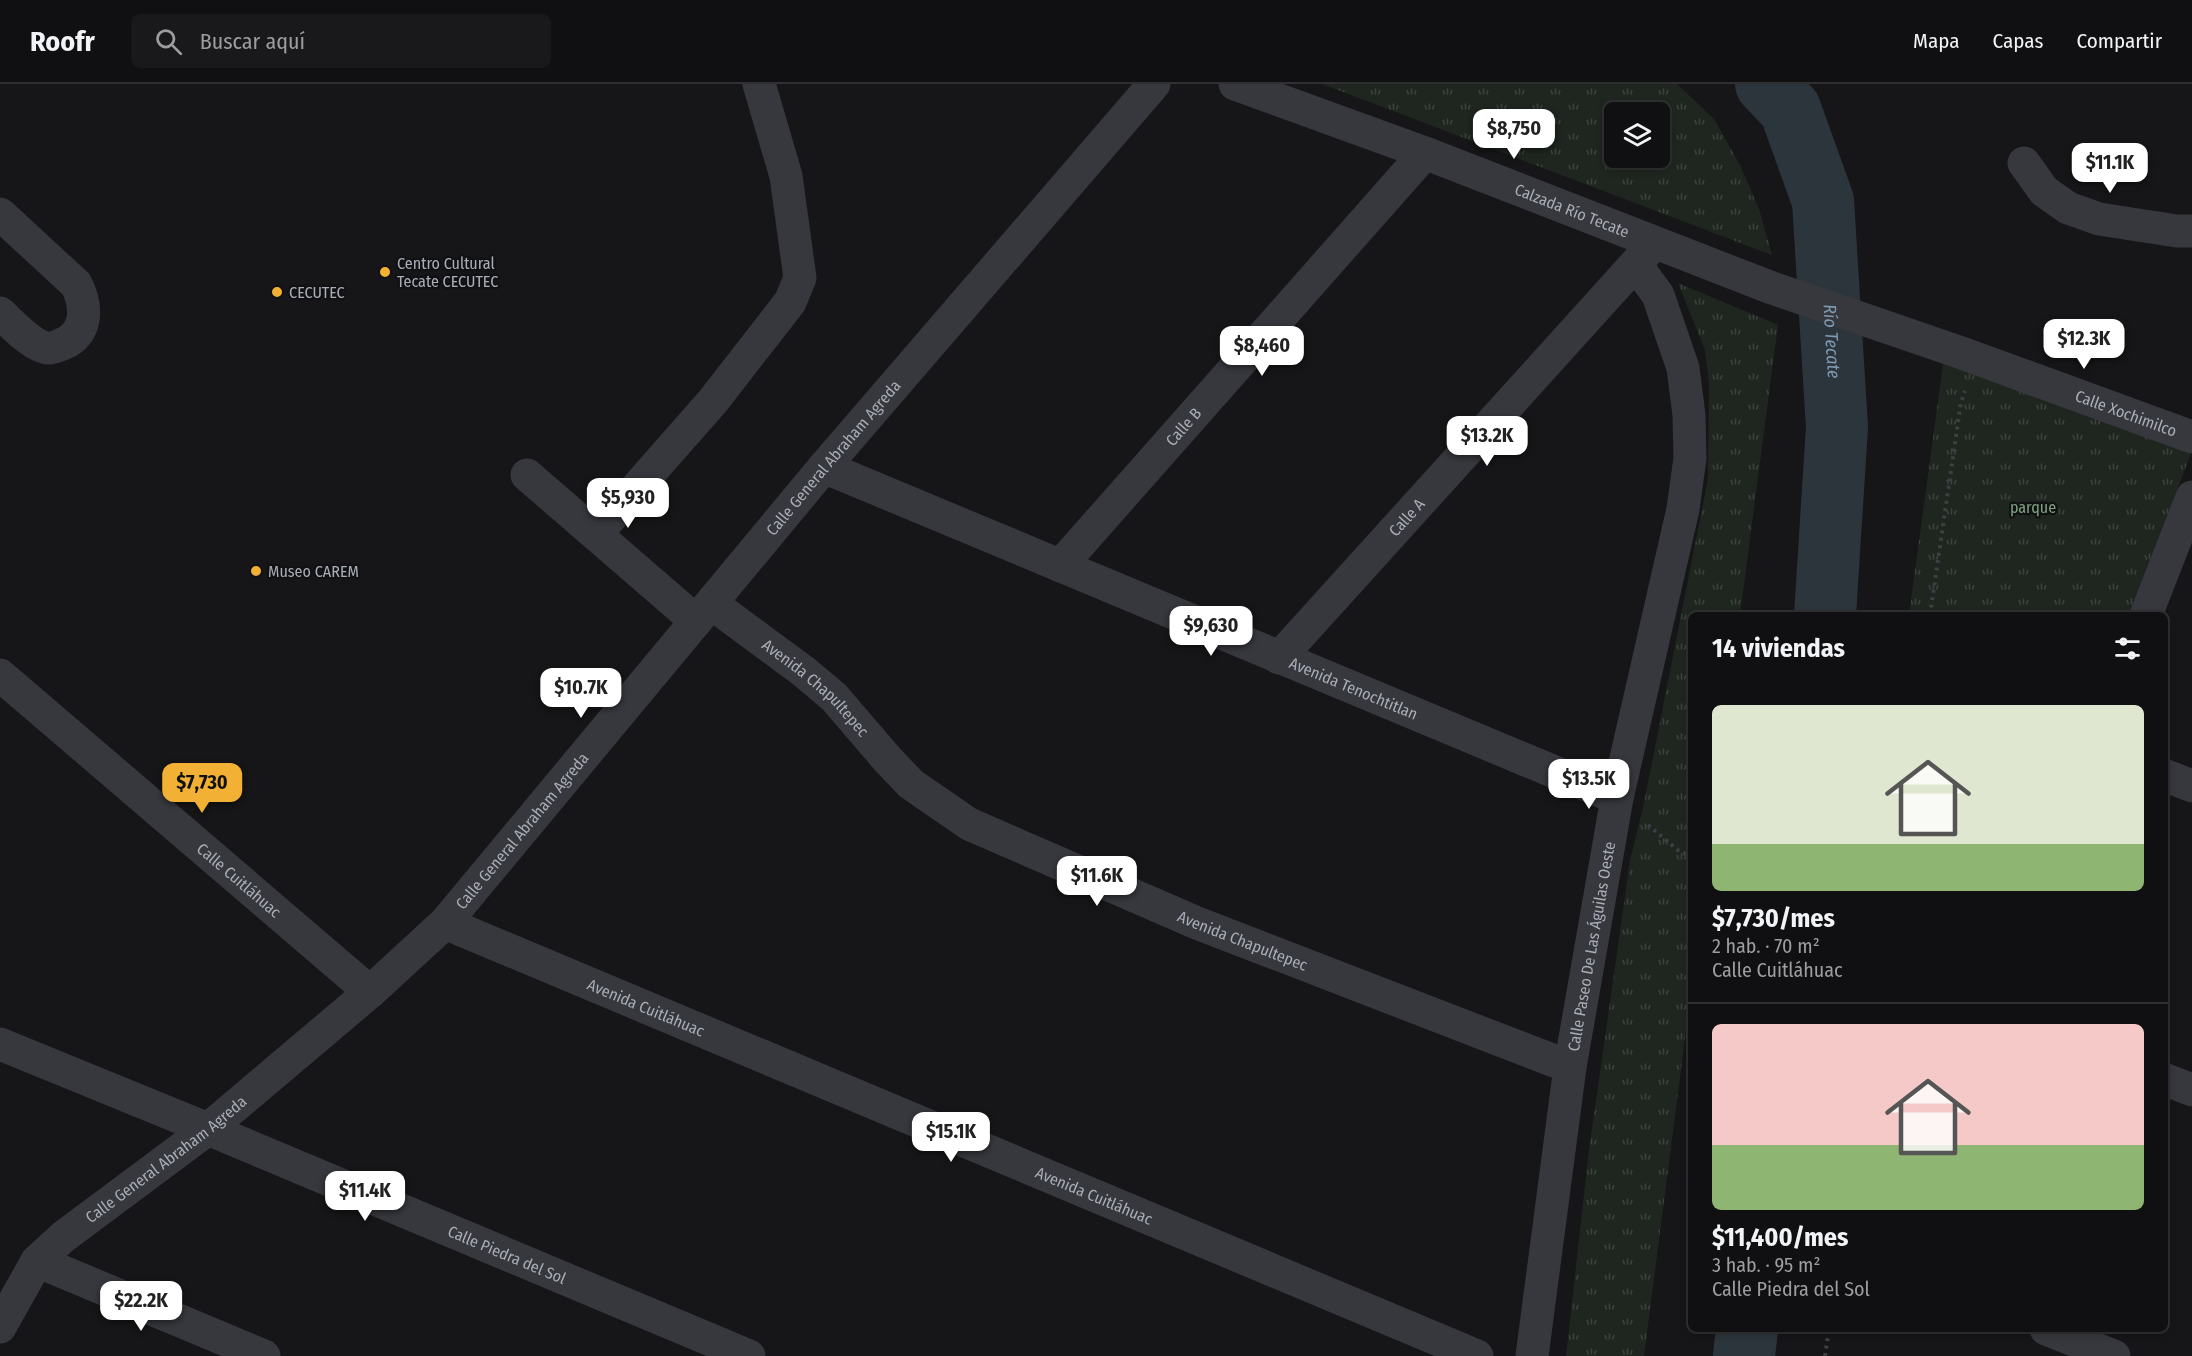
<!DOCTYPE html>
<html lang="es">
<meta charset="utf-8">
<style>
:root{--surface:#101012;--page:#19191b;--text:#f1f3f6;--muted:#9c9d9f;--line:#303032;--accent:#f2b134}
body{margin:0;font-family:"Fira Sans Condensed",sans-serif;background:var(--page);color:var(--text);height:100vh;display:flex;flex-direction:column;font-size:22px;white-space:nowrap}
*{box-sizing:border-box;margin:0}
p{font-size:20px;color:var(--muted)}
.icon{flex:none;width:33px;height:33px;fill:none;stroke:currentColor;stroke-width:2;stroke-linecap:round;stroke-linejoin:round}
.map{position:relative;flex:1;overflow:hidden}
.drawer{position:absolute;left:1688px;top:528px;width:480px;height:720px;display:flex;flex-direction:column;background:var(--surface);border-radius:9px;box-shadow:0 3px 9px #0003,0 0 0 2px var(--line)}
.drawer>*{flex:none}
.buttons{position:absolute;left:1604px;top:18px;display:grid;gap:12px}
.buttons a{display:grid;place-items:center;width:66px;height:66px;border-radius:9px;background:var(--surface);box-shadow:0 3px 9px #0003,0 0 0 2px var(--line);font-size:30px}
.price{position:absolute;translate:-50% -51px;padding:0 14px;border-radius:12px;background:#fff;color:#222;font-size:20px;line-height:39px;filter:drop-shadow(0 2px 3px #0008)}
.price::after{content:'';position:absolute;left:50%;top:36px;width:18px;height:14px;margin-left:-9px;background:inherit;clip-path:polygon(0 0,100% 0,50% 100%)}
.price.current{background:var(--accent);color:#111}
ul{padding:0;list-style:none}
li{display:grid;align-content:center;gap:12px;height:318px;padding:0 24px}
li+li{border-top:2px solid var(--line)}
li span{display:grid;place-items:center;height:186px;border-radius:9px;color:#555}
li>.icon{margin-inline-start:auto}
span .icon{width:108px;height:108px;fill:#fffc;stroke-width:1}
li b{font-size:26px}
h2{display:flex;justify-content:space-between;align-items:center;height:72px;padding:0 24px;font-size:26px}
header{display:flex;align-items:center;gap:36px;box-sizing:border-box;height:84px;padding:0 30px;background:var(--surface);border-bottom:2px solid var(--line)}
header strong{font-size:28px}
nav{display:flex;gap:33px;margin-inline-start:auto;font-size:21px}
.search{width:420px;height:54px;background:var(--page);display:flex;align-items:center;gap:15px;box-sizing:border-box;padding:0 21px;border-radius:9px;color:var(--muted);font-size:22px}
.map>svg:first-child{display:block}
.grass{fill:url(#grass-tufts);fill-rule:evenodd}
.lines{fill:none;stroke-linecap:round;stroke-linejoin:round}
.river{stroke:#2c353c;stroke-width:62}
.path{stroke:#3d3f44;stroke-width:4;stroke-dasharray:3 4.5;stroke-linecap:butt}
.minor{stroke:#37383d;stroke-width:33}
.poi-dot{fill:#f2b134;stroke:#111113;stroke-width:2}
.labels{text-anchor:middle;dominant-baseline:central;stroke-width:4.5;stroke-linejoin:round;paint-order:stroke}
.street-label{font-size:16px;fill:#a8adb8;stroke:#111113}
.poi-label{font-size:16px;fill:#a8adb8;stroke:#111113;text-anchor:start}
.park-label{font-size:16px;fill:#7fa381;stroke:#111113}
.water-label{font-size:18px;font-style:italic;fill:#7f9bb3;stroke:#111113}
</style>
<header>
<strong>Roofr</strong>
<div class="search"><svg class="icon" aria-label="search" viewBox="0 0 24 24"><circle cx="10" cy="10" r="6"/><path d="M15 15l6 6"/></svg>Buscar aquí</div>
<nav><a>Mapa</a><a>Capas</a><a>Compartir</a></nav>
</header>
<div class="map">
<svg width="2192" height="1272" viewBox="0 0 2192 1272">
<defs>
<pattern id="grass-tufts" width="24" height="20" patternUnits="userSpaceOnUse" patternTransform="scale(1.5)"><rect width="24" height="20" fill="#1e261f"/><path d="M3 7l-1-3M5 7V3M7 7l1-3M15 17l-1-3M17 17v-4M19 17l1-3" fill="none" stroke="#3c433d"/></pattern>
</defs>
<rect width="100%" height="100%" fill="#161618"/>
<path class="grass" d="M1322,0h355l37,35 26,46 19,44 13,46zM1614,28h45v46h-45z
M1678,199l100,42 -38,290h-50v385l-46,356h-78l23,-206 41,-289 14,-58 64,-324 1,-95 -4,-34z
M1944,273l247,97 -63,161h-219z"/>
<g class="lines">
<g class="river">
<path id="s1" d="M1766,0l24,25 33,92 14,226 -12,188"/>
<path d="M1744,1272l3,-27"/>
</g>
<path class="path" d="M1930,531l31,-213 4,-11
M1648,741l31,26 11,5
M1825,1272l4,-27"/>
<g class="minor">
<path id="s2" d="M1235,0l190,69 347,135 187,64 233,85"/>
<path d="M2024,79l20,28 24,17 31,11 78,12h15"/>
<path d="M0,130l76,70c10,19 13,45 -9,58 -5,2 -12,6 -18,6 -15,0 -38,-25 -49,-35"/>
<path id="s3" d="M824,383l793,331"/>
<path d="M527,391l169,146"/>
<path d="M596,450l117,-133 77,-99 10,-24 -14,-102 -27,-92"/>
<path id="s4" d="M1060,482l365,-413"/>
<path id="s5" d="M711,519l92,68 31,26 54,63 23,24 58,40 228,99 373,144"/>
<path d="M2146,531l46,-118"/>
<path id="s6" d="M1279,574l371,-410"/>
<path id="s7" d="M0,591l370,317"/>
<path d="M2164,691l28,11"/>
<path id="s8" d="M445,839l1032,433"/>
<path id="s9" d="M0,960l208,85 541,227"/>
<path d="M2164,995l28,11"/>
<path d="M37,1177l227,95"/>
<path id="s10" d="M0,1243l37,-66 26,-24 145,-108 162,-137 75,-69 379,-456 330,-383"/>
<path d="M2046,1245l68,27"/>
<path id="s11" d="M1532,1272l38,-289 47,-269 66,-289 7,-51 -1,-43 -6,-47 -25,-73 -22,-30"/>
</g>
</g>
<g class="poi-dot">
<circle cx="385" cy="188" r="6"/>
<circle cx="277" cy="208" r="6"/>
<circle cx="256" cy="487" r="6"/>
</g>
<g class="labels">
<g class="street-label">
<text stroke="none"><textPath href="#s2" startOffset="360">Calzada Río Tecate</textPath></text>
<text stroke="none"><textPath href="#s2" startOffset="950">Calle Xochimilco</textPath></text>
<text stroke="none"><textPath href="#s4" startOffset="186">Calle B</textPath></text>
<text stroke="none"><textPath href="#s10" startOffset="1212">Calle General Abraham Agreda</textPath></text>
<text stroke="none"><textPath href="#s6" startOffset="190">Calle A</textPath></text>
<text stroke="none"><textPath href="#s5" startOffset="135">Avenida Chapultepec</textPath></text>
<text stroke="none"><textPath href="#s3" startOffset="574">Avenida Tenochtitlan</textPath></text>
<text stroke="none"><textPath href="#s10" startOffset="726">Calle General Abraham Agreda</textPath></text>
<text stroke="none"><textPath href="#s7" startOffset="315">Calle Cuitláhuac</textPath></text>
<text stroke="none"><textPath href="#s5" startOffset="639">Avenida Chapultepec</textPath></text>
<text stroke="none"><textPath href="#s11" startOffset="414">Calle Paseo De Las Águilas Oeste</textPath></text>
<text stroke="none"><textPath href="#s8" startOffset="218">Avenida Cuitláhuac</textPath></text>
<text stroke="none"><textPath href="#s10" startOffset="240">Calle General Abraham Agreda</textPath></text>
<text stroke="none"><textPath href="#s8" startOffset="704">Avenida Cuitláhuac</textPath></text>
<text stroke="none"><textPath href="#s9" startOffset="549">Calle Piedra del Sol</textPath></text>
</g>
<g class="poi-label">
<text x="397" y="179">Centro Cultural<tspan x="397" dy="18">Tecate CECUTEC</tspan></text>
<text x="289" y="208">CECUTEC</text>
<text x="268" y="487">Museo CAREM</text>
</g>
<g class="park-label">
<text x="2033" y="423">parque</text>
</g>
<g class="water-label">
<text stroke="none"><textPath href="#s1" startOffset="273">Río Tecate</textPath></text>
</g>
</g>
</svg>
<div class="buttons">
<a><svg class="icon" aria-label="layers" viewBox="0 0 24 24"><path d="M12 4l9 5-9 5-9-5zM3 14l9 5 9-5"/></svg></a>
</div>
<b class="price" style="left:1514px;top:76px">$8,750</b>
<b class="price" style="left:2110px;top:110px">$11.1K</b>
<b class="price" style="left:2084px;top:286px">$12.3K</b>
<b class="price" style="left:1262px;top:293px">$8,460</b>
<b class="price" style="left:1487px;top:383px">$13.2K</b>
<b class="price" style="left:628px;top:445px">$5,930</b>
<b class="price" style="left:1211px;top:573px">$9,630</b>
<b class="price" style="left:581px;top:635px">$10.7K</b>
<b class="price" style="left:1589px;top:726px">$13.5K</b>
<b class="price current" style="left:202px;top:730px">$7,730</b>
<b class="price" style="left:1097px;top:823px">$11.6K</b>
<b class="price" style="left:951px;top:1079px">$15.1K</b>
<b class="price" style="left:365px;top:1138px">$11.4K</b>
<b class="price" style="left:141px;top:1248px">$22.2K</b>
<section class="drawer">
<h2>14 viviendas<svg class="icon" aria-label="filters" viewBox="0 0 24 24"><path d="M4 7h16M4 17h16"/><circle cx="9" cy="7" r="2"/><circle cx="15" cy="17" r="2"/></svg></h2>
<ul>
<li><span style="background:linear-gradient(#dfe7d0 75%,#8fb573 0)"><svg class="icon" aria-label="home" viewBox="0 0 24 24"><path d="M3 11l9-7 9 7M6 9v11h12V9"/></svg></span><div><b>$7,730/mes</b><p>2 hab. · 70 m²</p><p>Calle Cuitláhuac</p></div></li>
<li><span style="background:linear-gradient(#f6c9c9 65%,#8fb573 0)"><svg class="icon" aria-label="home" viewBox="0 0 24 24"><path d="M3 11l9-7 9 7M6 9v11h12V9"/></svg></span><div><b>$11,400/mes</b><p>3 hab. · 95 m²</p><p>Calle Piedra del Sol</p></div></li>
</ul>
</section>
</div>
